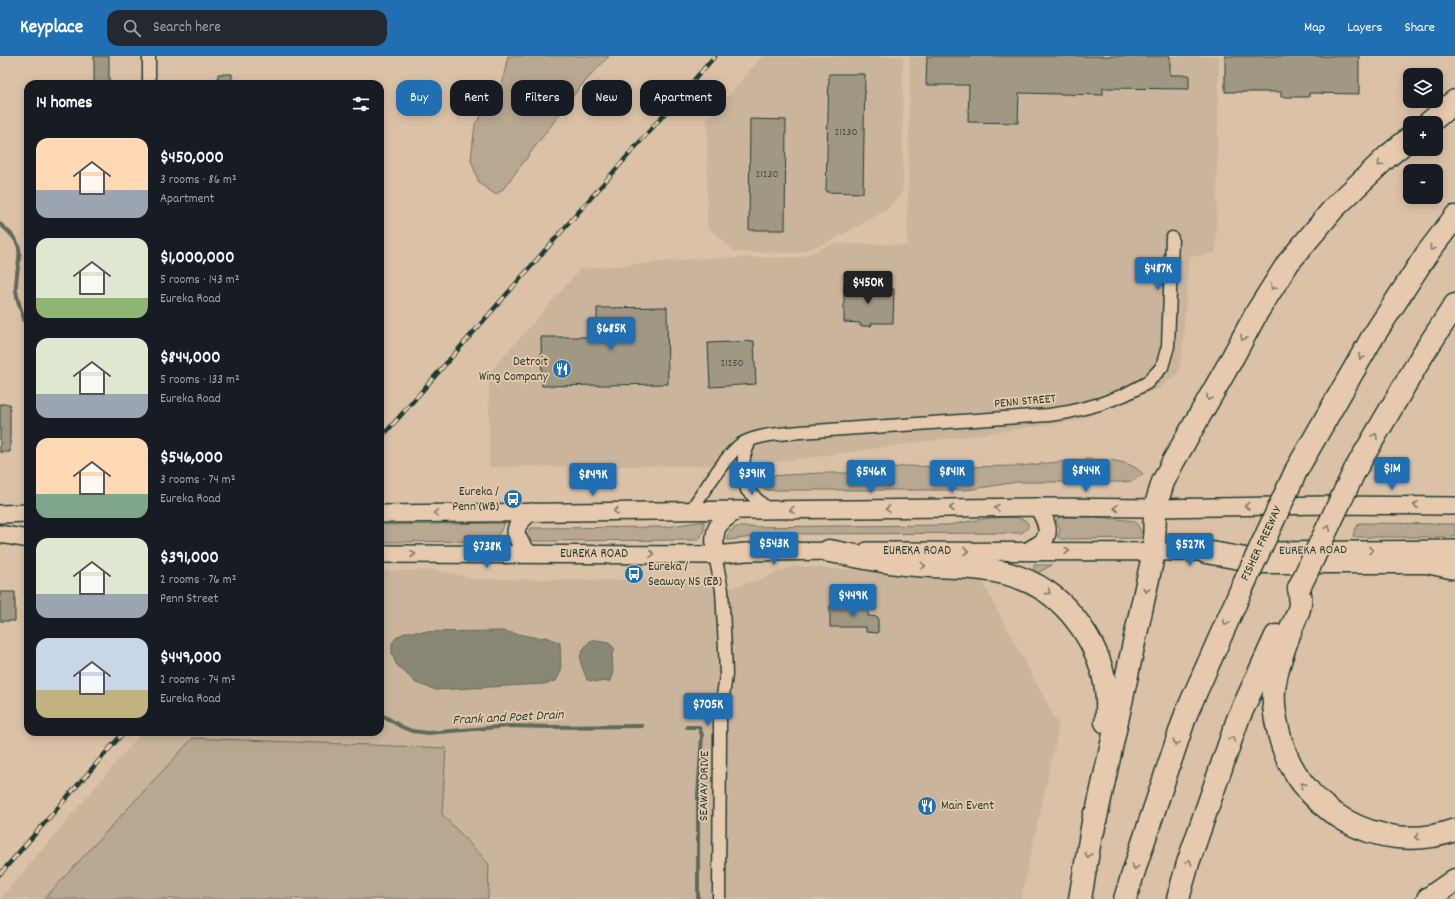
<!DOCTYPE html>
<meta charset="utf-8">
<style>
:root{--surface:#171b24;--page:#242831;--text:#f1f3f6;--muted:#9ea1a6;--accent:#1f6fb2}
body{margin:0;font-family:Dekko,sans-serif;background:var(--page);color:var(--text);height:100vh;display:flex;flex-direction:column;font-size:15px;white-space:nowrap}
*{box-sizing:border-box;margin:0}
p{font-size:13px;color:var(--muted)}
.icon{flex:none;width:22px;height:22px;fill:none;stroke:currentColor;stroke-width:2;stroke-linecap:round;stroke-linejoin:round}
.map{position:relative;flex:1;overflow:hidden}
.side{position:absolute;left:24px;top:24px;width:360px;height:656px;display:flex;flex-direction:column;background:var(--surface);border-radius:12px;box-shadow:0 2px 10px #0003}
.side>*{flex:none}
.banner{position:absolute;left:396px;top:24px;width:380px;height:36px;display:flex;gap:8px}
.tools{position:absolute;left:1403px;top:12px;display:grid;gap:8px}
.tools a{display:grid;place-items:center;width:40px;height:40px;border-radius:8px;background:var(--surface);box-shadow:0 2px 10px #0003;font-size:20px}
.price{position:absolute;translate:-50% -34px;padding:0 9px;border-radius:4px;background:var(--accent);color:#fff;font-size:13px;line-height:26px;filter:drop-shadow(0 1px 2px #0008)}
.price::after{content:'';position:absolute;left:50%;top:24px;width:12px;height:9px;margin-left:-6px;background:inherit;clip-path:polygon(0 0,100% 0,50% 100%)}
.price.selected{background:#222;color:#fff}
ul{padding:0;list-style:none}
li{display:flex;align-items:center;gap:12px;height:100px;padding:0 12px}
li span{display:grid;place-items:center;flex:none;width:112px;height:80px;border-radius:12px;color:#555}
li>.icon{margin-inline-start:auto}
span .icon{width:48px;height:48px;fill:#fffc;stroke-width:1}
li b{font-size:17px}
h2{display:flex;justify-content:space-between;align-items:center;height:48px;padding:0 12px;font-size:17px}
.chip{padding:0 14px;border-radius:12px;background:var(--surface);box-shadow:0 2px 10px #0003;font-size:14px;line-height:36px}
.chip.selected{background:var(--accent);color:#fff}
header{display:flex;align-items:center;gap:24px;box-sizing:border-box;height:56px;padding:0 20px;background:var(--accent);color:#fff}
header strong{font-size:19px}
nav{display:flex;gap:22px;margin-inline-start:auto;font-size:14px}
.search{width:280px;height:36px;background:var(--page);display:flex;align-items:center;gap:10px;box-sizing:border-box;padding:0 14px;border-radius:12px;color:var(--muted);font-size:15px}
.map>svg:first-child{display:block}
.built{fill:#cab59c}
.green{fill:#b8a892;stroke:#6c7263}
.water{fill:#898874;stroke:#5f6a5a}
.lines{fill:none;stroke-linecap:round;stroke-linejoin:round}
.stream{stroke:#5f6a5a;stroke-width:4}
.building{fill:#a19883;stroke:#1f3d34}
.street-casing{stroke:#1f3d34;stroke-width:15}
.secondary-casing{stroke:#1f3d34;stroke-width:20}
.highway-casing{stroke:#1f3d34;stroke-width:25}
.street{stroke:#e7caae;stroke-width:12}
.secondary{stroke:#e7caae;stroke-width:17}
.highway{stroke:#e7caae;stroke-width:22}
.rail-casing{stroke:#1f3d34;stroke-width:4.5}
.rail{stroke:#e7caae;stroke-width:3;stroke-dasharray:9;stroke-linecap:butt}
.highway-bridge-casing{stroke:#1f3d34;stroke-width:25;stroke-linecap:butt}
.highway-bridge{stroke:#e7caae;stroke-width:22}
.oneway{stroke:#797c6b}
.labels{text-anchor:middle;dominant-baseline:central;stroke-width:3.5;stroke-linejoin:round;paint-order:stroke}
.number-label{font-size:11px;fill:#405448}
.poi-label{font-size:13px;fill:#1f3d34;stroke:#e7caae;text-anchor:end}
.street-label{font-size:13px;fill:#1f3d34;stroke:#e7caae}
.water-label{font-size:14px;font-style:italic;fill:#2a443a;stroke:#e7caae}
</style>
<header>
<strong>Keyplace</strong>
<div class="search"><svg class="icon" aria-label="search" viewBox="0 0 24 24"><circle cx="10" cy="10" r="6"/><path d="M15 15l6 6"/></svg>Search here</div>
<nav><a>Map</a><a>Layers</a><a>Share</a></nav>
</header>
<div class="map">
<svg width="1455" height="843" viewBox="0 0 1455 843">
<rect width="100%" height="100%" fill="#dbc2a7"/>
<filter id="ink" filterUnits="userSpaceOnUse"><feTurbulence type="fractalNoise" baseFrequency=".025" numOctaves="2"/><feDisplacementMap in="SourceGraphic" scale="8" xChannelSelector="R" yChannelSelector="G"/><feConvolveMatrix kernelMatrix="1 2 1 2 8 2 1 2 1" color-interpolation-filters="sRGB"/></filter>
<g filter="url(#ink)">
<path class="built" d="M765,0h138v135l-16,19 -56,31 -32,12 -64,-1 -28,-25v-107l53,-61z
M910,0h309l-3,197 -27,4 -7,99 -4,18 -20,15 -82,32 -320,44 -267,2v-94l91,-104 124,-11 96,-1 34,-14 73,2z
M793,510l99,6 9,5 11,-1 8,-3 59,2 80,151 -38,173h-1021l142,-167h238v-161l56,-1 39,9 209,1 38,10 33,-9z"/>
<path class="green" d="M508,0h101l-29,31 -76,101 -8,7 -17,-12 -8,-23 4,-36 25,-31z
M1086,403c20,1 43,0 57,15l-11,7 -9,1h-106l-50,8h-199l-9,-3 1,-3 -4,-2 13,-6 52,-3h45l39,-7 42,1 74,-1z
M1060,461h37l38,4 9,15v2l-82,1 -4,-2 2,-9 -4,-7 2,-3z
M989,462c8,0 41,-4 39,8 -1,4 -4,5 -7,7l-242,1 -52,6c0,-8 4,-10 10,-13l211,-2z
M704,465v9l-5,10 -168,1 -4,-1 -2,-4 1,-3 5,-5 135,-1z
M505,467l-7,12v6l-118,1v-17z
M1359,467l96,1v13h-102l2,-8z
M1034,509h18l-18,10z
M193,682l253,10 -4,66 47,50 -1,35h-444z"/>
<path class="water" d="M502,575l36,7 8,-1 14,6 1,28 -5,10 -12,3 -108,6 -20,-7 -20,-19 -4,-10v-11l5,-6 9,-5z
M591,584l18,3 6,6 -3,6 1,17 -3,9 -11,1 -12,-2c-7,-20 -12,-23 4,-40z"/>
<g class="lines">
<path class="stream" d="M0,168c31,25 16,31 16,64 0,12 8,30 12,41
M380,658l22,13 10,4 16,2 81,-7 40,1 93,-1
M687,671h12l3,8 -4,61v103"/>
</g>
<path class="building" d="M94,0h15v28h-15z
M927,0h243v19h19v14l-86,-1v7l-84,-2 -1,30 -50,-1 1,-37h-43z
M1225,0h134v38l-50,-1v4h-28v-5h-56z
M218,18h14v10h-14z
M829,18h36l-2,119 -37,-1z
M750,63l36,1 -1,110h-36z
M844,229l38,1v2l12,1 -1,34h-21l-1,3h-11v-3l-16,-1z
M667,251l1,77 -126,2 -1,-49h56v-29z
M754,285l2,43 -46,3 -2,-44z
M0,348h10v48h-10z
M0,536h15v29h-15z
M830,550h38v10l10,1v16l-12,-1v-5h-36z"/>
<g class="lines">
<defs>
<path id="street" d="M149,28v-28
M750,384l-6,16 -1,17 4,17 21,20
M691,454c10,-14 38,-60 52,-67 17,-9 39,-9 57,-11l249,-17 20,-3 31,-8 24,-9 23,-12 15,-16 6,-21 4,-108
M715,499l7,35 3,58 1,27 -6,42v16l-1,166"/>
<path id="secondary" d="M0,458l28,-1
M380,458l658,-7 117,1 173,-3 127,1
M0,478l28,5
M867,495l352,1
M1028,495c4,-3 13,-7 16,-11 8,-10 -1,-24 -6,-33
M1267,495l188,-2
M380,498l335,1 31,-3 95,-1
M529,498c-16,-19 -19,-26 2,-42
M715,499c-1,-28 -1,-29 22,-45"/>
<path id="highway" d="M1429,67l26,-22
M1297,413l75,-131 54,-83 29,-38
M1355,414l68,-116 32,-49
M829,495c29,5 58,12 87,14 22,2 45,1 67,4 50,6 84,30 108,74 13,25 19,51 15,79
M1206,496l56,10h165l28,6
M1299,532c1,5 2,10 1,15 0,8 -6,18 -9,26 -7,20 -15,40 -17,61 -1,13 1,27 4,39 16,79 100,129 177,101
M1093,775l54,-248 7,-31 1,-44 8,-26 10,-20 56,-98 28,-52 31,-49 46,-55 53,-51 23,-19
M1080,843l14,-83
M1125,843l14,-44 47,-141 56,-126
M1178,843l10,-36 50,-144 38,-83
M1428,843l27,-19"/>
</defs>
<use href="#street" class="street-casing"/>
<use href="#secondary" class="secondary-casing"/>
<use href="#highway" class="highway-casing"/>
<use href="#street" class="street"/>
<use href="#secondary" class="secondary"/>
<use href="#highway" class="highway"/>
<defs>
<path id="rail" d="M380,383l335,-383
M0,818l124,-142"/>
</defs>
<use href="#rail" class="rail-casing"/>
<use href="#rail" class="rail"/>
<defs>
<path id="highway-bridge" d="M1242,532l55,-119
M1299,532l56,-118"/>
</defs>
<use href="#highway-bridge" class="highway-bridge-casing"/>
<use href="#highway-bridge" class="highway-bridge"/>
</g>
<defs><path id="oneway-chevron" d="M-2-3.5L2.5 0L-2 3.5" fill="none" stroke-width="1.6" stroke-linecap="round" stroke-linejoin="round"/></defs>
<g class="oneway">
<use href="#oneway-chevron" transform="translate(1380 108) rotate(136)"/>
<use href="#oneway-chevron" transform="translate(1432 192) rotate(127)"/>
<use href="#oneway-chevron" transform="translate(1273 231) rotate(123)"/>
<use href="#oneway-chevron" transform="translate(1243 282) rotate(118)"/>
<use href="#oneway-chevron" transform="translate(1361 301) rotate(120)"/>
<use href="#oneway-chevron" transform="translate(1209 342) rotate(120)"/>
<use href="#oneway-chevron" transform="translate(1375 380) rotate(-60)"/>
<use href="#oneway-chevron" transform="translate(1416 449) rotate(-180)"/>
<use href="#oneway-chevron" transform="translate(1247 450) rotate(179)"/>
<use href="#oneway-chevron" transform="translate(952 452) rotate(180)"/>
<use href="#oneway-chevron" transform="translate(997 452) rotate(179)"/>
<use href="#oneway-chevron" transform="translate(1116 452) rotate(-179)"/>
<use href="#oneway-chevron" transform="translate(888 453) rotate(179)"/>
<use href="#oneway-chevron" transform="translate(792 454) rotate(179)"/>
<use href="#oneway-chevron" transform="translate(616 455) rotate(179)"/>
<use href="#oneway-chevron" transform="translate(436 457) rotate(179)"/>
<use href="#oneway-chevron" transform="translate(1328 472) rotate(-65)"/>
<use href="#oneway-chevron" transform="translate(1371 494) rotate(-1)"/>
<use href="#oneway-chevron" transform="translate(966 495)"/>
<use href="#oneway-chevron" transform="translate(1067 495) rotate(1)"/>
<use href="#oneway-chevron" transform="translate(413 498)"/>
<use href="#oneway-chevron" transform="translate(652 498) rotate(1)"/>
<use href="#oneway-chevron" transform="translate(923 510) rotate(3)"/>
<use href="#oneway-chevron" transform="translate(1146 534) rotate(103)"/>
<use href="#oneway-chevron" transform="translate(1048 536) rotate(36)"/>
<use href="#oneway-chevron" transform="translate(1226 567) rotate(114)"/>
<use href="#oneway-chevron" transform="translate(1232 683) rotate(-71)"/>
<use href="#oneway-chevron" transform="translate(1176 687) rotate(109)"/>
<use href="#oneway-chevron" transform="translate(1303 729) rotate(-128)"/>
<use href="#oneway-chevron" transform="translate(1417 781) rotate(175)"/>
<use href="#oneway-chevron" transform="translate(1088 799) rotate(101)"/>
<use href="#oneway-chevron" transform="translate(1189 806) rotate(-72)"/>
<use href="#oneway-chevron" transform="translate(1135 811) rotate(107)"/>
</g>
</g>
<defs>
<symbol id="restaurant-disc" viewBox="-11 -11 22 22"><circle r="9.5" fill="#1f6fb2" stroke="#e7caae"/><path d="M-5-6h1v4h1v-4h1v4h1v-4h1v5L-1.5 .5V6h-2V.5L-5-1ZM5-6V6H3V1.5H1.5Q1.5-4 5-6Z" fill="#fff"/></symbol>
<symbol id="bus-disc" viewBox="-11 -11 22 22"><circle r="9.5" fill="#1f6fb2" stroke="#e7caae"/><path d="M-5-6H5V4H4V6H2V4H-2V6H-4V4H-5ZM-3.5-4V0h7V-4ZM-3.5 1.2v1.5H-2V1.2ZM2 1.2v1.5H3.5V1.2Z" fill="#fff"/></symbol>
</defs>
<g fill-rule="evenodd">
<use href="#restaurant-disc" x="551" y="302" width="22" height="22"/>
<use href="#bus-disc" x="502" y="432" width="22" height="22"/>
<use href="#bus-disc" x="623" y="507" width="22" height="22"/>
<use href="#restaurant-disc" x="916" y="739" width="22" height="22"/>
</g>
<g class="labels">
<g class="number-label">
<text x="846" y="77">21230</text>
<text x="767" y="119">21230</text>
<text x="732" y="308">21250</text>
</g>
<g class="poi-label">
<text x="548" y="306">Detroit<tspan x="548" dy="15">Wing Company</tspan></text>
<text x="499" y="436">Eureka /<tspan x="499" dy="15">Penn (WB)</tspan></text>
<text x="648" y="511" text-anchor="start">Eureka /<tspan x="648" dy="15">Seaway NS (EB)</tspan></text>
<text x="941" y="750" text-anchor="start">Main Event</text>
</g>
<g class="street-label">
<text transform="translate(1025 346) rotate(-5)">PENN STREET</text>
<text transform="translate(1262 488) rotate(-65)">FISHER FREEWAY</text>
<text x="917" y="495">EUREKA ROAD</text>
<text transform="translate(1313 495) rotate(-1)">EUREKA ROAD</text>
<text x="594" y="498">EUREKA ROAD</text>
<text transform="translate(705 730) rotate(-89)">SEAWAY DRIVE</text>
</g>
<g class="water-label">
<text transform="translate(508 662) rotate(-3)">Frank and Poet Drain</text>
</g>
</g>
</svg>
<div class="tools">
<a><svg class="icon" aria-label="layers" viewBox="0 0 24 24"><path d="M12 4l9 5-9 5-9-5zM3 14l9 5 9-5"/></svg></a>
<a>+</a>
<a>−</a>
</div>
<b class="price" style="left:1158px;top:235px">$487K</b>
<b class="price selected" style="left:868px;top:249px">$450K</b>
<b class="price" style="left:611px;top:295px">$685K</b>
<b class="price" style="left:1392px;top:435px">$1M</b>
<b class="price" style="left:1086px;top:437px">$844K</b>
<b class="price" style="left:871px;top:438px">$546K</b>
<b class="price" style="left:952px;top:438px">$841K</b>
<b class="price" style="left:752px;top:440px">$391K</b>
<b class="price" style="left:593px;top:441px">$849K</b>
<b class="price" style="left:774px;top:510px">$543K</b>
<b class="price" style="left:1190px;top:511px">$527K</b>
<b class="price" style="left:487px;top:513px">$738K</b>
<b class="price" style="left:853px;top:562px">$449K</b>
<b class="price" style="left:708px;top:671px">$705K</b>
<div class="banner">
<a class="chip selected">Buy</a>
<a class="chip">Rent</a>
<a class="chip">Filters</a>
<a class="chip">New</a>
<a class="chip">Apartment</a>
</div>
<section class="side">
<h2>14 homes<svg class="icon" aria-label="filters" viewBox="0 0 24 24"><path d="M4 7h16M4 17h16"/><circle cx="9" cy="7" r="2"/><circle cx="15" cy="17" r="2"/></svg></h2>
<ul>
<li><span style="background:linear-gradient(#ffd9b3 65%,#9aa5b1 0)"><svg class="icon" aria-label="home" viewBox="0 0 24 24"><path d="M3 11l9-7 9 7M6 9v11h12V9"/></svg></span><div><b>$450,000</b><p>3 rooms · 86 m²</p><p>Apartment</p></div></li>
<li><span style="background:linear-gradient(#dfe7d0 75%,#8fb573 0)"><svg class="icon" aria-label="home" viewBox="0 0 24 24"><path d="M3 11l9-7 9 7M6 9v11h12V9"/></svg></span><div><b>$1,000,000</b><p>5 rooms · 143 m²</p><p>Eureka Road</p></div></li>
<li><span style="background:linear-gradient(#dfe7d0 70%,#9aa5b1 0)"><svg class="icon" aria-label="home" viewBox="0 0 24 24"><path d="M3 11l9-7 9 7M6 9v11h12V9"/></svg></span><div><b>$844,000</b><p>5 rooms · 133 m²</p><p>Eureka Road</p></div></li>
<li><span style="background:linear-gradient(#ffd9b3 70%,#7fa58c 0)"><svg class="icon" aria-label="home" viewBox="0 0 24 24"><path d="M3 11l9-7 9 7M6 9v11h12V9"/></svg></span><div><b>$546,000</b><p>3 rooms · 74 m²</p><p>Eureka Road</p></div></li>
<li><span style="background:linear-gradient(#dfe7d0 70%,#9aa5b1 0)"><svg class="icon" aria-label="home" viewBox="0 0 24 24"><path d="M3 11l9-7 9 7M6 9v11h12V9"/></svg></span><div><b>$391,000</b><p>2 rooms · 76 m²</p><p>Penn Street</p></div></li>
<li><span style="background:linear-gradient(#c9d6e8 65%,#c2b280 0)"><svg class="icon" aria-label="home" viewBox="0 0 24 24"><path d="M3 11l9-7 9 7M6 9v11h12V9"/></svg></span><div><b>$449,000</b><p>2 rooms · 74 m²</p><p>Eureka Road</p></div></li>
</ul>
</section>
</div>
